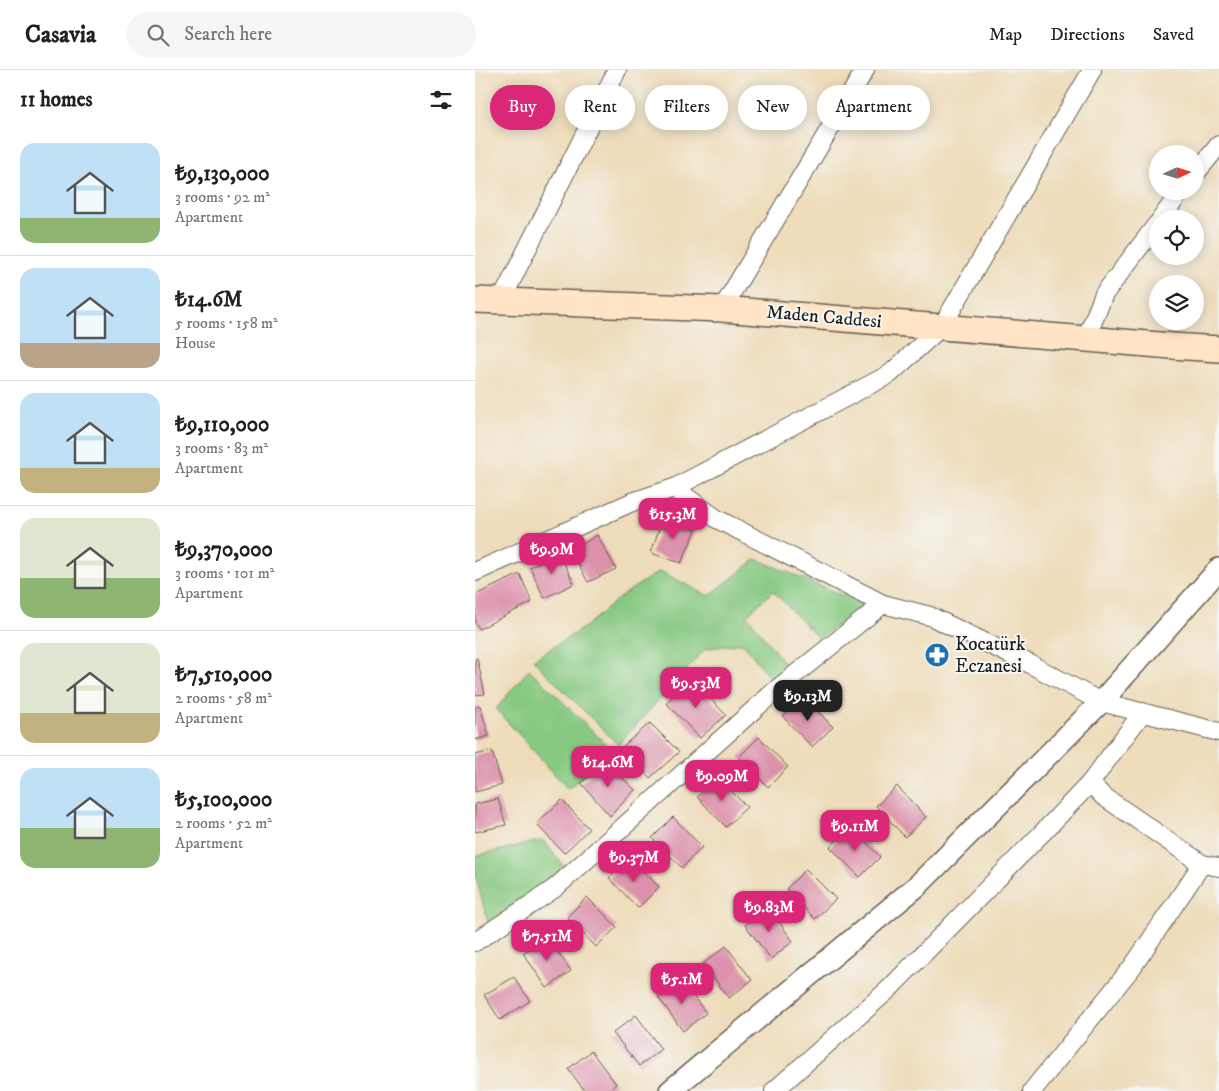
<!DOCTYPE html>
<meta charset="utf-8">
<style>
:root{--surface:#fff;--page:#f6f6f6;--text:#202124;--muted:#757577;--line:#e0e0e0;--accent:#db2777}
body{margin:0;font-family:"IM FELL DW Pica",serif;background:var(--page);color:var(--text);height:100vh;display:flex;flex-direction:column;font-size:19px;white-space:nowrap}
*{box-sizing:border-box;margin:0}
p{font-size:16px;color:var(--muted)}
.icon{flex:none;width:28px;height:28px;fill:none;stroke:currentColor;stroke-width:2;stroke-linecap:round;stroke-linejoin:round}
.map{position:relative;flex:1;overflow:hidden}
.details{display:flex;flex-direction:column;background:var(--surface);width:475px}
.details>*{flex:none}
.guide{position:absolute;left:15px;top:15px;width:475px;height:45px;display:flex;gap:10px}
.needle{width:32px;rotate:86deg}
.buttons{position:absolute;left:674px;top:75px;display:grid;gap:10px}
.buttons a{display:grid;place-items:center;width:55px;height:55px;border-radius:50%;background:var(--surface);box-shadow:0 2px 12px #0003;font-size:25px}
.price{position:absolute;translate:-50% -42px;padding:0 11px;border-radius:10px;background:var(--accent);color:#fff;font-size:16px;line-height:32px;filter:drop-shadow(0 1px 2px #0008)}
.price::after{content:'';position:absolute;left:50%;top:30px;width:15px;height:11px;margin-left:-8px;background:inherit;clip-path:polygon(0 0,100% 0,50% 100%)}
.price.on{background:#222;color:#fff}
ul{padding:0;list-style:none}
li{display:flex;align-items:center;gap:15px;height:125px;padding:0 20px}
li+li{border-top:1px solid var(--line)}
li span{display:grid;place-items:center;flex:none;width:140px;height:100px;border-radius:15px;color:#555}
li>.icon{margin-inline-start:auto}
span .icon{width:60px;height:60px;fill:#fffc;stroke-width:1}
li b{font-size:21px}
h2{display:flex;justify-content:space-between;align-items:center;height:60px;padding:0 20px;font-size:21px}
.tag{padding:0 18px;border-radius:22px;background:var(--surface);box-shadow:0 2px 12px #0003;font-size:18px;line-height:45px}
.tag.on{background:var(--accent);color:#fff}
header{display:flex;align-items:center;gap:30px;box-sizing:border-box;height:70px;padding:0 25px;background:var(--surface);border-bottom:1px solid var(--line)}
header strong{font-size:24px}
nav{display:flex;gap:28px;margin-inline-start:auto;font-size:18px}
.search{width:350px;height:45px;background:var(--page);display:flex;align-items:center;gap:12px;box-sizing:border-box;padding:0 18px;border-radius:28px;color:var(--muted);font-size:19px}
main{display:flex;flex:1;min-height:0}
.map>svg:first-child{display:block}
.green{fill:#87c981;stroke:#52724e}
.building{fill:#dc92ab}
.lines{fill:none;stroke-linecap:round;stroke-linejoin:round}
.minor-casing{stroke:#665f53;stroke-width:20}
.tertiary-casing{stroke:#665f53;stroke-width:24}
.secondary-casing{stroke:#665f53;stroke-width:28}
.minor{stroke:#fff;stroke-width:18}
.tertiary{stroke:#fff;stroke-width:21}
.secondary{stroke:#ffe4c6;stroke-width:25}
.labels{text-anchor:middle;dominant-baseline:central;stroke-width:4;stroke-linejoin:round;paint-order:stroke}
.street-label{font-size:19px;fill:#1c1c1c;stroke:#f6f6f2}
.poi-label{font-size:19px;fill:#1c1c1c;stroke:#f6f6f2;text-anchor:start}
</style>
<header>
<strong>Casavia</strong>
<div class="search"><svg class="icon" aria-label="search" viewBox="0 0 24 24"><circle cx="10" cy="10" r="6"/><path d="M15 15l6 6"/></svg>Search here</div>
<nav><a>Map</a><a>Directions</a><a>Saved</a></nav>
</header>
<main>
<section class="details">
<h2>11 homes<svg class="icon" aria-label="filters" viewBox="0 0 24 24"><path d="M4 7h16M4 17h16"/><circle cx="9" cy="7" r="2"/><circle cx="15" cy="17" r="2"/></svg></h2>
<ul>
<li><span style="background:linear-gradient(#bfe0f5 75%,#8fb573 0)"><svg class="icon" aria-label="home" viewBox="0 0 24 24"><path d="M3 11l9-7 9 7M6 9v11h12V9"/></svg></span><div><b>₺9,130,000</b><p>3 rooms · 92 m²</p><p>Apartment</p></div></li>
<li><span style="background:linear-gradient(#bfe0f5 75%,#b9a48a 0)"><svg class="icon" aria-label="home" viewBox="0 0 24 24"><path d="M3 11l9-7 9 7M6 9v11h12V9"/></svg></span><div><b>₺14.6M</b><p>5 rooms · 158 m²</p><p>House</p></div></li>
<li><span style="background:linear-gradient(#bfe0f5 75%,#c2b280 0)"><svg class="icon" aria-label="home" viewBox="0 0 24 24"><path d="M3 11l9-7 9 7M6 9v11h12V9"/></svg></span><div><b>₺9,110,000</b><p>3 rooms · 83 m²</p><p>Apartment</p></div></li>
<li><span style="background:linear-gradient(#dfe7d0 60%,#8fb573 0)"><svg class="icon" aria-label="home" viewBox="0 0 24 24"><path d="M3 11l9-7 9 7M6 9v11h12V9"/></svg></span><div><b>₺9,370,000</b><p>3 rooms · 101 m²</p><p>Apartment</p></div></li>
<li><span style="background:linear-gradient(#dfe7d0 70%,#c2b280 0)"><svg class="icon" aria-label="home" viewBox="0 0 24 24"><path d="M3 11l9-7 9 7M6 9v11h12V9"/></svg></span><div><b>₺7,510,000</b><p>2 rooms · 58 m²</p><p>Apartment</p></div></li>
<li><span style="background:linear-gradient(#bfe0f5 60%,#8fb573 0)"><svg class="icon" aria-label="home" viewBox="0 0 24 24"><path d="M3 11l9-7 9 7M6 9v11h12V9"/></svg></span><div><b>₺5,100,000</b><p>2 rooms · 52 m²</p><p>Apartment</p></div></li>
</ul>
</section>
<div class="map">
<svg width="744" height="1021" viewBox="0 0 744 1021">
<rect width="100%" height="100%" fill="#f6f6f2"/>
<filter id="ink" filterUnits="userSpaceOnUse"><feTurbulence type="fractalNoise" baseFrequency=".02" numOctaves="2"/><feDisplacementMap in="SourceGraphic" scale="10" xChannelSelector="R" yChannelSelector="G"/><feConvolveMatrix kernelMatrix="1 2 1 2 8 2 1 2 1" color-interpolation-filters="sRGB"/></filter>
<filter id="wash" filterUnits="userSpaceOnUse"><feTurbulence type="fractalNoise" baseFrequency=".0096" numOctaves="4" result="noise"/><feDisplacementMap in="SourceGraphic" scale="20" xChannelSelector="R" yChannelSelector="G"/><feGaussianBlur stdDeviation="1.12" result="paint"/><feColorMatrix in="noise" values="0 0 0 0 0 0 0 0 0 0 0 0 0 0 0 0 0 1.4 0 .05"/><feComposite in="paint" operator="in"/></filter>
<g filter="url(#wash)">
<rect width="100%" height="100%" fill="#eedcba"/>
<path class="green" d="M281,489l107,45 -44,35 -46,-48 -26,24 39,51 -14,15 -29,-38 -38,6 -87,96 -85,-85 53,-34 38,-32 36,-23 49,25z
M54,599l83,81 -44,39 -72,-80z
M68,770l24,30 -78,57 -14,-54v-17z"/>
<g id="blocks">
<path class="building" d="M188,447l33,13 -15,33 -30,-10z
M122,465l19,34 -28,13 -17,-31z
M84,482l15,32 -30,14 -14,-31z
M45,504l12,28 -53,27 -4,-8v-26z
M2,588l8,36 -10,1v-36z
M216,609l35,36 -26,23 -34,-35z
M328,626l30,31 -21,20 -29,-30z
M5,636l9,30 -14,4v-33z
M175,653l29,29 -29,26 -28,-31z
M284,667l29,30 -20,20 -29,-30z
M17,681l10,34 -27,7v-37z
M131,692l29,28 -25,26 -29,-33z
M242,707l30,30 -21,20 -29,-30z
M422,716l29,31 -21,20 -29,-31z
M23,729l8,26 -31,7v-28z
M87,730l27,29 -25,24 -28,-29z
M198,747l29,30 -20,21 -30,-30z
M376,756l29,31 -20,20 -30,-30z
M154,787l30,30 -21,21 -29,-30z
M331,799l30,30 -21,20 -29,-30z
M112,827l30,30 -21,20 -29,-30z
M293,837l25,34 -22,18 -26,-34z
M72,866l24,35 -24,17 -24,-35z
M251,876l26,34 -23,18 -26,-34z
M39,907l16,24 -30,19 -16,-25z
M205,909l26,34 -23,18 -25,-34z
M161,945l25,34 -22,17 -26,-33z
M116,981l25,33 -8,7h-23l-17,-22z"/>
</g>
</g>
<g filter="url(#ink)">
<use href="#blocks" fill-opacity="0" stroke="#665f53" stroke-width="1"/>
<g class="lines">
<defs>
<path id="minor" d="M720,104l24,-29
M686,149l20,-28
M26,231l116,-231
M247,239l143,-239
M611,269l18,-45 53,-70
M199,418l43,31 166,85 47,12 100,48 71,38 118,30
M0,502l157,-70 42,-14 216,-114 52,-48 150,-256
M615,713l13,13 99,68 17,3
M0,872l80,-54 222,-199 106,-85
M299,1021l115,-102 159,-162 42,-44 53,-71
M557,1021l101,-125 69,-102"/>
<path id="tertiary" d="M195,1021l247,-205 184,-184 118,-133"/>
<path id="secondary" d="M0,230l247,9 450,37 47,3"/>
</defs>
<use href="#minor" class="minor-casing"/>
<use href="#tertiary" class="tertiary-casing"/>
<use href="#secondary" class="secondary-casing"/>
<use href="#minor" class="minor"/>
<use href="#tertiary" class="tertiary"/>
<use href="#secondary" class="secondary"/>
</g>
</g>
<defs>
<symbol id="pharmacy-disc" viewBox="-11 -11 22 22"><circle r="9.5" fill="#1f6fb2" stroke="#f6f6f2"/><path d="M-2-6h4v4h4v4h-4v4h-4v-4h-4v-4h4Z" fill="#fff"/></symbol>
</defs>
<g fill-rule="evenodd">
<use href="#pharmacy-disc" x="448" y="571" width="28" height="28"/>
</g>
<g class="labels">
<g class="street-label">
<text transform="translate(349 247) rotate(5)">Maden Caddesi</text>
</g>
<g class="poi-label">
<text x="480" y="574">Kocatürk<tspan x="480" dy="22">Eczanesi</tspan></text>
</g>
</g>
</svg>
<div class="buttons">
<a><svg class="needle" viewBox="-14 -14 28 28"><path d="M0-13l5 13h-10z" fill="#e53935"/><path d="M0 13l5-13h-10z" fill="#757577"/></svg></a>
<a><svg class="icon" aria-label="locate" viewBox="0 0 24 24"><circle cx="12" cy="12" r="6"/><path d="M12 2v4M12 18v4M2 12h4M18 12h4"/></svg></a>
<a><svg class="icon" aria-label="layers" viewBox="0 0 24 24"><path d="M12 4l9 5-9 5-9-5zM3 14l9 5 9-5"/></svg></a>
</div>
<b class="price" style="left:198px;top:470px">₺15.3M</b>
<b class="price" style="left:77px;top:505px">₺9.9M</b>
<b class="price" style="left:221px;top:639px">₺9.53M</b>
<b class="price on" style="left:333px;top:652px">₺9.13M</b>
<b class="price" style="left:133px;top:718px">₺14.6M</b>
<b class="price" style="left:247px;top:732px">₺9.09M</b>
<b class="price" style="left:380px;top:782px">₺9.11M</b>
<b class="price" style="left:159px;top:813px">₺9.37M</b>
<b class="price" style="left:294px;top:863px">₺9.83M</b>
<b class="price" style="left:72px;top:892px">₺7.51M</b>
<b class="price" style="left:207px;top:935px">₺5.1M</b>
<div class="guide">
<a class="tag on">Buy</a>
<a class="tag">Rent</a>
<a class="tag">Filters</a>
<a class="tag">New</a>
<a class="tag">Apartment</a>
</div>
</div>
</main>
